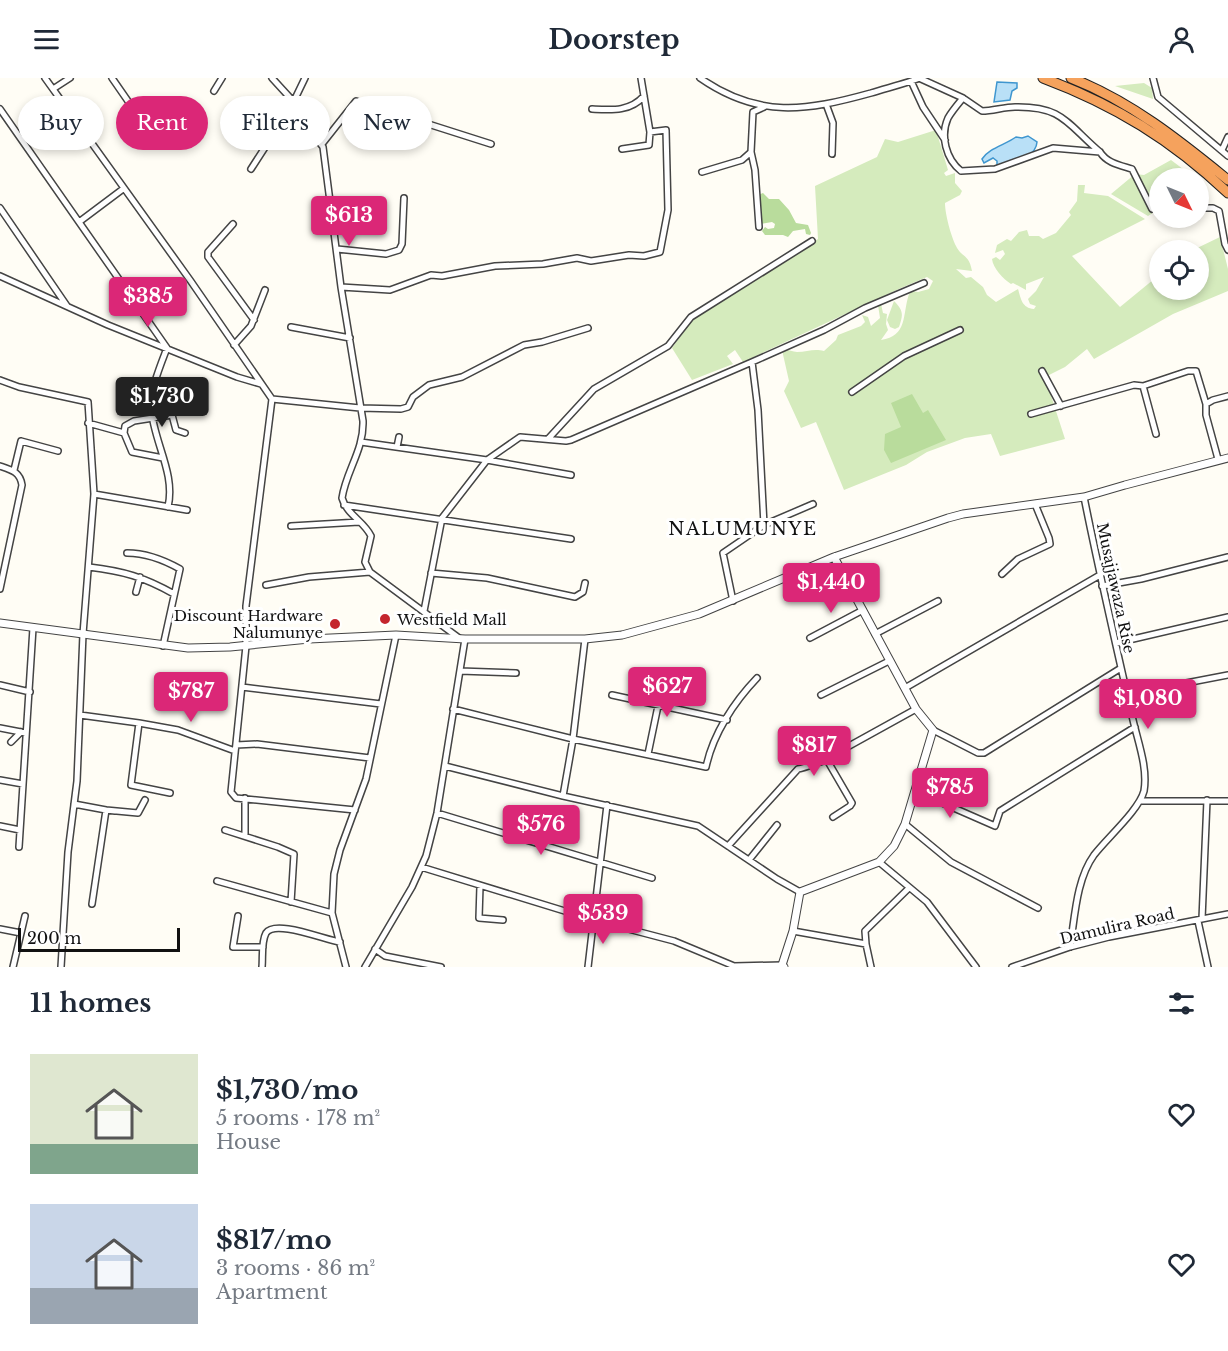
<!DOCTYPE html>
<meta charset="utf-8">
<style>
:root{--surface:#fff;--page:#f2f2f3;--text:#1f2937;--muted:#747a83;--accent:#db2777}
body{margin:0;font-family:"Libre Baskerville",serif;background:var(--page);color:var(--text);height:100vh;display:flex;flex-direction:column;font-size:22px;white-space:nowrap}
*{box-sizing:border-box;margin:0}
p{font-size:20px;color:var(--muted)}
.icon{flex:none;width:33px;height:33px;fill:none;stroke:currentColor;stroke-width:2;stroke-linecap:round;stroke-linejoin:round}
.map{position:relative;height:889px;overflow:hidden}
.drawer{display:flex;flex-direction:column;background:var(--surface);flex:1}
.drawer>*{flex:none}
.banner{position:absolute;left:18px;top:18px;width:600px;height:54px;display:flex;gap:12px}
.needle{width:39px;rotate:133deg}
.controls{position:absolute;left:1149px;top:90px;display:grid;gap:12px}
.controls a{display:grid;place-items:center;width:60px;height:60px;border-radius:50%;background:var(--surface);box-shadow:0 3px 9px #0003;font-size:30px}
.scale{position:absolute;left:18px;bottom:15px;width:162px;box-sizing:border-box;padding-left:6px;border:3px solid #111;border-top:0;font-size:16px;line-height:21px;white-space:nowrap;color:#111;-webkit-text-stroke:4px #fff;paint-order:stroke}
.price{position:absolute;translate:-50% -51px;padding:0 14px;border-radius:6px;background:var(--accent);color:#fff;font-size:20px;line-height:39px;filter:drop-shadow(0 2px 3px #0008)}
.price::after{content:'';position:absolute;left:50%;top:36px;width:18px;height:14px;margin-left:-9px;background:inherit;clip-path:polygon(0 0,100% 0,50% 100%)}
.price.on{background:#222;color:#fff}
ul{padding:0;list-style:none}
li{display:flex;align-items:center;gap:18px;height:150px;padding:0 30px}
li span{display:grid;place-items:center;flex:none;width:168px;height:120px;border-radius:0px;color:#555}
li>.icon{margin-inline-start:auto}
span .icon{width:72px;height:72px;fill:#fffc;stroke-width:1}
li b{font-size:26px}
h2{display:flex;justify-content:space-between;align-items:center;height:72px;padding:0 30px;font-size:26px}
.tag{padding:0 21px;border-radius:27px;background:var(--surface);box-shadow:0 3px 9px #0003;font-size:21px;line-height:54px}
.tag.on{background:var(--accent);color:#fff}
header{display:flex;justify-content:space-between;align-items:center;height:78px;padding:0 30px;background:var(--surface);font-size:27px;font-weight:700}
.map>svg:first-child{display:block}
.green{fill:#d5ebbd}
.forest{fill:#b9dc9c}
.water{fill:#b9e0f7;stroke:#3f96cf;stroke-width:1.5}
.lines{fill:none;stroke-linecap:round;stroke-linejoin:round}
.minor-casing{stroke:#444;stroke-width:8}
.tertiary-casing{stroke:#444;stroke-width:9}
.motorway-casing{stroke:#222;stroke-width:11}
.minor{stroke:#fff;stroke-width:5}
.tertiary{stroke:#fff;stroke-width:7}
.motorway{stroke:#f5a25d;stroke-width:9}
.poi-dot{fill:#c4262e;stroke:#fff;stroke-width:2}
.labels{text-anchor:middle;dominant-baseline:central;stroke-width:6;stroke-linejoin:round;paint-order:stroke}
.street-label{font-size:15px;fill:#111;stroke:#fff}
.poi-label{font-size:15px;fill:#111;stroke:#fff;text-anchor:end}
.quarter-label{font-size:18px;letter-spacing:1.5px;fill:#111;stroke:#fff}
</style>
<header><svg class="icon" aria-label="menu" viewBox="0 0 24 24"><path d="M4 6h16M4 12h16M4 18h16"/></svg>Doorstep<svg class="icon" aria-label="person" viewBox="0 0 24 24"><circle cx="12" cy="8" r="4"/><path d="M4 21q1-7 8-7t8 7"/></svg></header>
<div class="map">
<svg width="1228" height="889" viewBox="0 0 1228 889">
<rect width="100%" height="100%" fill="#fffdf5"/>
<path class="green" d="M1144,5l8,5 1,11 -38,-13z
M936,52l12,40 -4,3 2,3 9,-3v10l7,8 -2,4 -15,8c0,11 6,33 11,43 6,12 13,8 16,25l-16,-2 10,9 5,-1 12,10 4,8 9,7 22,-13c3,10 4,19 16,20l2,-3 -6,-2 -2,-5 8,-8 8,-14 -18,7v6l-13,-7 -2,1c-8,-5 -18,-16 -19,-25l4,-2 4,3 5,-6 -2,-4 -8,3 2,-8 10,-6 4,2 8,-9 8,-2 2,6h10l4,3 13,-6 15,-18 -2,-3 8,-11 1,-16h7l-1,8 24,3 37,23 -73,37 48,51 39,-32 1,15h38v-40h-5l27,-13 8,32v22l-55,23 -79,45 -7,-10 -22,18 -20,10 20,62 -65,17 -9,-22 -26,4 -38,14 -21,13 -62,25 -28,-68 -15,6 -17,-37 5,-10 -7,-31c6,-1 10,2 15,2 10,0 17,-4 27,-1l12,-11 2,-5 23,-9 4,-4 -3,-7 6,2 3,9 9,-8 -2,-13 3,-1 2,9 4,1 -1,10 2,6 -7,10c27,-4 21,-25 28,-46l3,-3 6,1 11,-3 4,-8 -6,-4 -26,11 -158,74 -8,-12 -8,6 6,8 -41,16 -20,-32 21,-29 125,-80 -3,-53 62,-29 8,-18 13,3z
M1171,82l24,18h-35l-1,31 -11,7 -37,-22 24,-20 9,1z
M894,223c10,10 9,14 5,26l-4,2 -5,-2 -3,-7z"/>
<path class="forest" d="M763,115l6,6h10l10,11 7,13 12,2 3,8 -1,2 -4,-1 -1,-5 -12,2 -5,6 -5,-2h-18l-3,-4 3,-4 3,2 6,-1 1,-4 -3,-2 -12,2 -2,-29z
M912,316l11,19 5,-3 18,30 -55,23 -7,-13 1,-16 16,-7 -10,-24z"/>
<path class="water" d="M997,4l20,1v5l-5,3 -2,9 -16,2z
M1028,58l9,6c-1,17 -26,20 -40,25v-6l-4,-3 -9,5 -2,-4c7,-11 23,-14 34,-22l6,1z"/>
<g class="lines">
<defs>
<path id="minor" d="M45,0l145,202 82,119 -26,207v40l-15,146 5,6 119,12
M112,0l27,39
M272,0l21,23
M700,0c59,41 106,33 171,15 16,-5 33,-9 49,-15
M919,0l44,20
M1153,0l5,19 70,59
M911,3l12,26 22,33
M53,11l17,-11
M214,13l8,-13
M826,26l7,19 -1,31
M291,29l32,40 18,140 22,134c1,29 -17,50 -21,77 5,17 22,23 29,38l-6,26 5,10 89,66
M0,31l167,239c-6,16 -17,42 -16,59 2,34 25,66 17,100
M592,31c19,1 38,3 52,-13
M322,66l34,-43 135,43
M622,71l27,-4 1,-13
M1222,72l6,-13
M751,74l4,18 4,57
M1100,74l-47,-4 -58,21 -34,2c-15,-12 -21,-35 -13,-53 4,-7 10,-14 15,-20l19,13c11,0 22,-4 33,-4 48,-1 52,17 85,45 7,11 19,13 32,17l20,40 8,-5
M251,91l40,-62 14,-29
M702,94l40,-12 9,-8 2,-40 11,-5
M0,130l67,98
M1198,130h15l6,3 6,33 3,6
M79,144l44,-33
M233,146l-25,28v5l46,63
M337,171l49,5 13,-4 3,-6 2,-46
M0,198l108,49 129,52 24,7
M341,209l49,3 41,-15 11,1 53,-10 48,-2 34,-6 14,3 38,-6 15,1 16,-4 8,-42 -2,-80 -16,2 -9,-54
M291,249l59,11
M234,267l17,-19 14,-36
M752,284l72,-32 41,-22 59,-25
M1042,293l19,35
M0,302l19,7 69,15 6,92 -11,140 -6,147 -9,71 -7,115
M1143,308l13,48
M852,314l52,-36 56,-26
M272,321l88,9 41,1 7,-2 5,-10 16,-12 33,-8 62,-32 18,-3 46,-14
M1206,326l7,-4 15,-4
M1031,336l103,-29 9,1 45,-15h8l10,33v11l12,44
M88,345l36,10 8,19 31,6
M124,355l1,-7 9,-5 38,-6 4,15 9,3
M548,361l46,-50 74,-43 23,-29 121,-76
M361,364l126,18 33,-23 46,4 5,-1 181,-78 6,48 6,115
M397,369l2,-10
M0,388c12,4 20,6 22,19l-22,104
M14,392l7,-29 37,10
M94,416l93,16
M344,427l227,34
M291,448l68,-4
M127,475c19,0 37,7 53,16l-17,77
M89,489c34,4 55,10 85,27
M431,495l56,5 88,19 8,-5 2,-9
M1002,496l16,-15 32,-15 -1,-6 -14,-34
M266,507l43,-8 61,-5
M1102,508l39,-7 87,-22
M136,514l4,-15
M733,523l-10,-48 41,-28 49,-21
M424,533l18,-93 45,-58 84,15
M875,556l63,-33
M810,560l53,-28
M585,561l-12,100 -10,57 135,30 79,53 23,13
M1116,565l112,-26
M460,593l56,2
M0,607l30,7
M242,609l139,17
M905,610l195,-113
M1129,616l99,-19
M612,617l115,25
M821,617l68,-34
M453,631l120,30 133,28c7,-33 28,-65 51,-89
M80,637l59,8 39,7 57,21
M139,645l-8,62 39,8
M0,650l26,5
M933,652l45,23h6l137,-85
M11,664l10,-10
M236,667l21,-1 113,14
M648,676l16,-77
M827,682l25,43 -2,3 -17,11
M445,688l118,30
M0,702l23,4
M915,713l80,35 5,-15 135,-84
M1141,723h87
M74,726l32,6 -14,94
M115,733l-9,-1 32,3 7,-13
M437,735l215,65
M905,746l46,38 87,46
M0,748l20,4
M225,752l53,17 16,7 -3,48
M245,758v-38
M728,768l70,-77c11,-2 19,-7 29,-9l4,-4 85,-47
M19,769l14,-219
M749,782l28,-35
M879,784l48,40 49,65
M421,789l173,53 80,21 60,25 48,-1
M217,803l115,32
M480,808l-1,32 24,2
M238,838l-5,31h30
M1202,841l5,-119
M1198,843l10,46
M0,851l21,4
M793,853l73,13
M1070,869c5,-30 6,-67 24,-92 13,-17 45,-45 50,-64 4,-23 -6,-49 -11,-71 -17,-74 -34,-148 -49,-223
M375,871l10,7 56,11
M13,889l12,-51
M262,889c1,-10 -1,-25 4,-34 9,-14 59,7 74,9
M346,889l-14,-54 2,-39 6,-24 26,-71 30,-144
M365,889l47,-80 14,-31 11,-43 28,-174
M588,889l19,-162
M871,889l-5,-23 -1,-13 44,-43
M1012,889l58,-20 39,-10 119,-23"/>
<path id="tertiary" d="M0,545l188,25 42,-1 79,-8 87,-4 69,4h120l37,-4 77,-21 135,-57 114,-39 15,-4 121,-17 41,-12 103,-27
M784,889l-2,-2 11,-34 7,-39 79,-30 15,-16 11,-22 28,-94 -17,-21 -82,-152"/>
<path id="motorway" d="M1043,0c72,27 129,62 185,115
M1071,0c59,23 108,62 157,102"/>
</defs>
<use href="#minor" class="minor-casing"/>
<use href="#tertiary" class="tertiary-casing"/>
<use href="#motorway" class="motorway-casing"/>
<use href="#minor" class="minor"/>
<use href="#tertiary" class="tertiary"/>
<use href="#motorway" class="motorway"/>
</g>
<g class="poi-dot">
<circle cx="385" cy="541" r="6"/>
<circle cx="335" cy="546" r="6"/>
</g>
<g class="labels">
<g class="street-label">
<text transform="translate(1116 510) rotate(78)">Musajjawaza Rise</text>
<text transform="translate(1117 848) rotate(-13)">Damulira Road</text>
</g>
<g class="poi-label">
<text x="323" y="537">Discount Hardware<tspan x="323" dy="17">Nalumunye</tspan></text>
<text x="397" y="541" text-anchor="start">Westfield Mall</text>
</g>
<g class="quarter-label">
<text x="743" y="451">NALUMUNYE</text>
</g>
</g>
</svg>
<div class="controls">
<a><svg class="needle" viewBox="-14 -14 28 28"><path d="M0-13l5 13h-10z" fill="#e53935"/><path d="M0 13l5-13h-10z" fill="#747a83"/></svg></a>
<a><svg class="icon" aria-label="locate" viewBox="0 0 24 24"><circle cx="12" cy="12" r="6"/><path d="M12 2v4M12 18v4M2 12h4M18 12h4"/></svg></a>
</div>
<div class="scale">200 m</div>
<b class="price" style="left:349px;top:169px">$613</b>
<b class="price" style="left:148px;top:250px">$385</b>
<b class="price on" style="left:162px;top:350px">$1,730</b>
<b class="price" style="left:831px;top:536px">$1,440</b>
<b class="price" style="left:667px;top:640px">$627</b>
<b class="price" style="left:191px;top:645px">$787</b>
<b class="price" style="left:1148px;top:652px">$1,080</b>
<b class="price" style="left:814px;top:699px">$817</b>
<b class="price" style="left:950px;top:741px">$785</b>
<b class="price" style="left:541px;top:778px">$576</b>
<b class="price" style="left:603px;top:867px">$539</b>
<div class="banner">
<a class="tag">Buy</a>
<a class="tag on">Rent</a>
<a class="tag">Filters</a>
<a class="tag">New</a>
</div>
</div>
<section class="drawer">
<h2>11 homes<svg class="icon" aria-label="filters" viewBox="0 0 24 24"><path d="M4 7h16M4 17h16"/><circle cx="9" cy="7" r="2"/><circle cx="15" cy="17" r="2"/></svg></h2>
<ul>
<li><span style="background:linear-gradient(#dfe7d0 75%,#7fa58c 0)"><svg class="icon" aria-label="home" viewBox="0 0 24 24"><path d="M3 11l9-7 9 7M6 9v11h12V9"/></svg></span><div><b>$1,730/mo</b><p>5 rooms · 178 m²</p><p>House</p></div><svg class="icon" aria-label="heart" viewBox="0 0 24 24"><path d="M12 20l-8-8c-3-5 5-10 8-4 3-6 11-1 8 4z"/></svg></li>
<li><span style="background:linear-gradient(#c9d6e8 70%,#9aa5b1 0)"><svg class="icon" aria-label="home" viewBox="0 0 24 24"><path d="M3 11l9-7 9 7M6 9v11h12V9"/></svg></span><div><b>$817/mo</b><p>3 rooms · 86 m²</p><p>Apartment</p></div><svg class="icon" aria-label="heart" viewBox="0 0 24 24"><path d="M12 20l-8-8c-3-5 5-10 8-4 3-6 11-1 8 4z"/></svg></li>
</ul>
</section>
